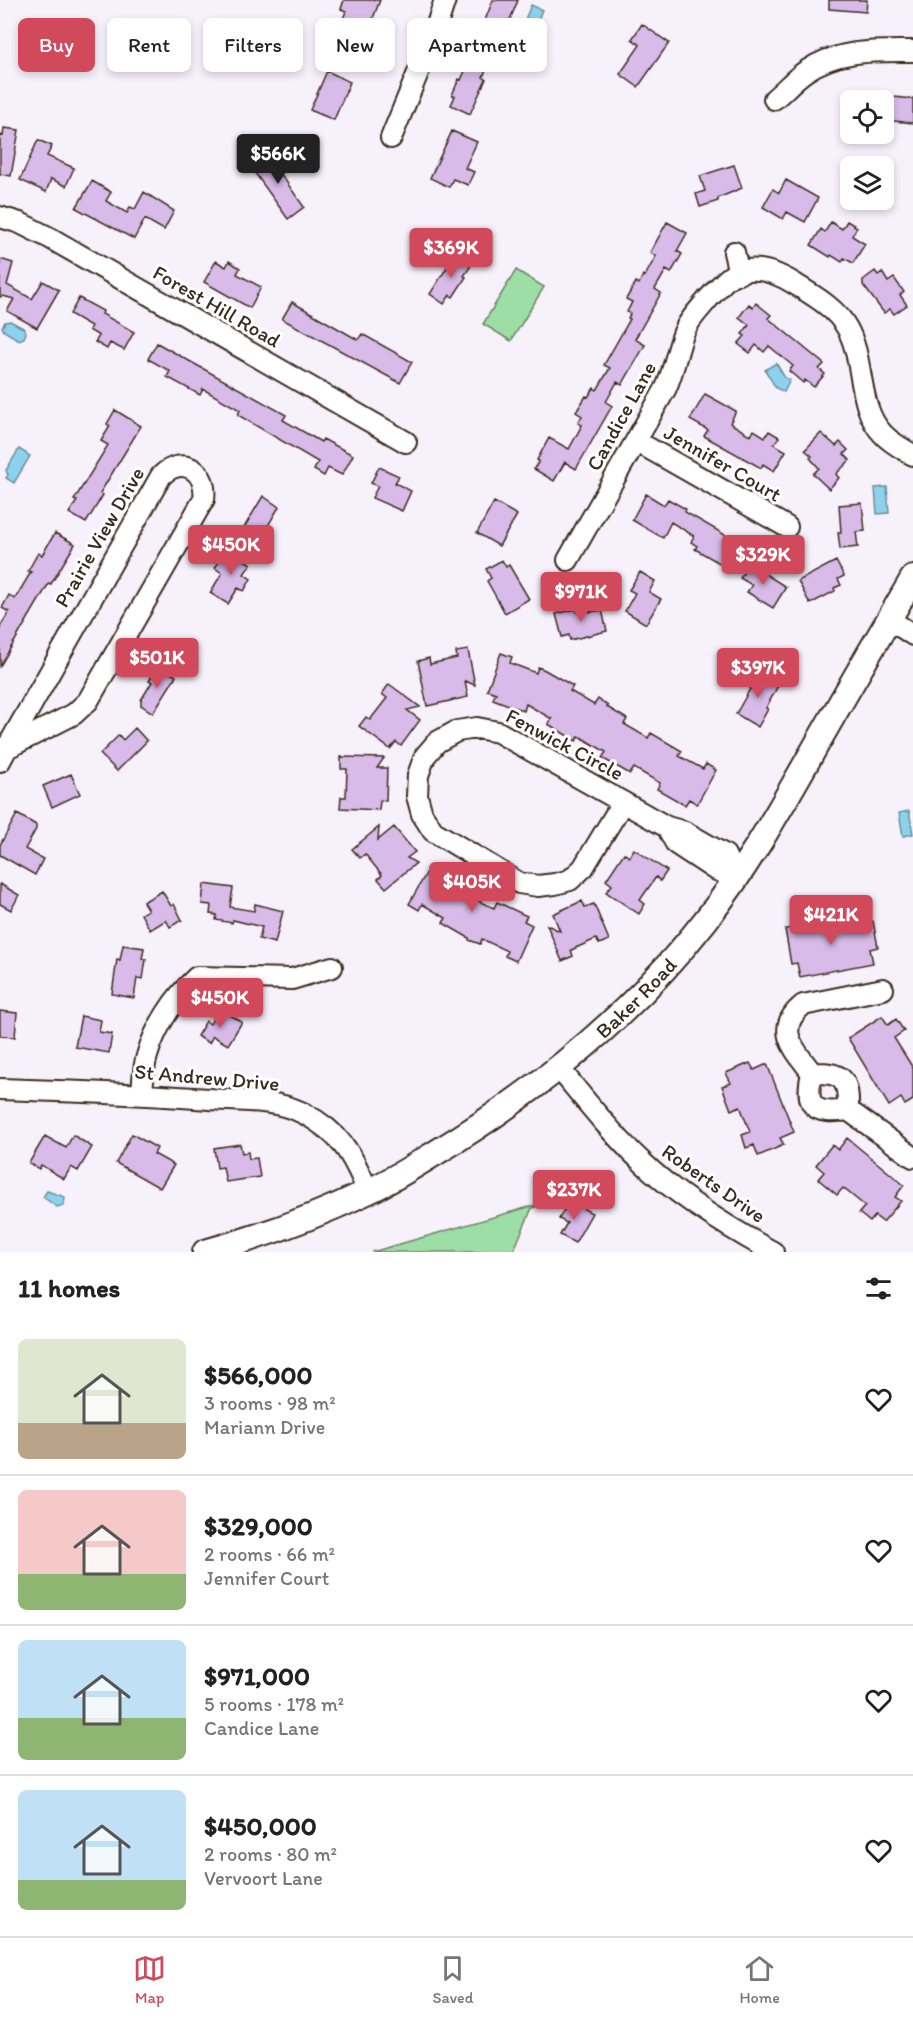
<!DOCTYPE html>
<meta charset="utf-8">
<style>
:root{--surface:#fff;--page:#f2f2f2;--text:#222;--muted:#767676;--line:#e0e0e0;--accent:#d1495b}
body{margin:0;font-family:Itim,sans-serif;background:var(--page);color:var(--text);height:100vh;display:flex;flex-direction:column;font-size:22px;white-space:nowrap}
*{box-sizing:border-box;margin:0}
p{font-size:20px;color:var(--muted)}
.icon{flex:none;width:33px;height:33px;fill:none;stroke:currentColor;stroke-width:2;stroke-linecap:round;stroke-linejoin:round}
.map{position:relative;height:1252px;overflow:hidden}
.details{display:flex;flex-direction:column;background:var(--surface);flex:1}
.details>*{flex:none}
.guide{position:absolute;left:18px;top:18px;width:600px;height:54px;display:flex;gap:12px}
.buttons{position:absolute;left:840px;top:90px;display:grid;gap:12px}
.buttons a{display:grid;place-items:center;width:54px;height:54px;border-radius:9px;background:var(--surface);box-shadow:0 3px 9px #0003;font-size:30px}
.price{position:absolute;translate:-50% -51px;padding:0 14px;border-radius:6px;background:var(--accent);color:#fff;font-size:20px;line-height:39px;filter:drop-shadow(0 2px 3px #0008)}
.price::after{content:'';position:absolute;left:50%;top:36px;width:18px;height:14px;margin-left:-9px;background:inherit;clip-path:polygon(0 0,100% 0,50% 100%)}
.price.on{background:#222;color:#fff}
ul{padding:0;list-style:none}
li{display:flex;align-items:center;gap:18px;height:150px;padding:0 18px}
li+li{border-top:2px solid var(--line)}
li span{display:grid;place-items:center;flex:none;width:168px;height:120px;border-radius:9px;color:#555}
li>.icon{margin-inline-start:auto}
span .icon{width:72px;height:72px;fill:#fffc;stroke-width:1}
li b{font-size:26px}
h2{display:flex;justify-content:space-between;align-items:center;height:72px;padding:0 18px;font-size:26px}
.pill{padding:0 21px;border-radius:9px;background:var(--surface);box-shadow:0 3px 9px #0003;font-size:21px;line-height:54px}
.pill.on{background:var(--accent);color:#fff}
.tabs{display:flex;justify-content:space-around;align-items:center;height:84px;border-top:2px solid var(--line);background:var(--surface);font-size:16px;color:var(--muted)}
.tabs a{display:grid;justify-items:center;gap:3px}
.tabs .on{color:var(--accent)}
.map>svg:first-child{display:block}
.green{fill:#9ddda6;stroke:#6c8462;stroke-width:1.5}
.water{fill:#8cd2ed;stroke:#6c8f9a;stroke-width:1.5}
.building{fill:#d8bbe9;stroke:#3b2a1e;stroke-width:1.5}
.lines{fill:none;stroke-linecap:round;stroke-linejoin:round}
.minor-casing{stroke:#3b2a1e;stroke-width:24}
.major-casing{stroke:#3b2a1e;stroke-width:28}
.minor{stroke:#fff;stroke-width:20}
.major{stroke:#fff;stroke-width:24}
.labels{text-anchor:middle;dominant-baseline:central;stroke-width:6;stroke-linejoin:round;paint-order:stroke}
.street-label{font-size:21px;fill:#3b2a1e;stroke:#fff}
</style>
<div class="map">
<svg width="913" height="1252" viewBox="0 0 913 1252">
<rect width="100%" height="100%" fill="#f7f1fb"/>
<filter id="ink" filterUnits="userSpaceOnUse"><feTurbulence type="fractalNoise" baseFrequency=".0167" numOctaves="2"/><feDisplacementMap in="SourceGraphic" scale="12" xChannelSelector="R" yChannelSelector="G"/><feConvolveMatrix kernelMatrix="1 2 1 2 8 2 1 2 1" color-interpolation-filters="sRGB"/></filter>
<g filter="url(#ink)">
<path class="green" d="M516,270l28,17 -33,54 -28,-17z
M553,1200l-21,8 -19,44h-141z"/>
<path class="water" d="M531,5l11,5 -9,22 -13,-5 2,-6 2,1z
M10,321l15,8 1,4 -2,5 -5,2 -15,-9 -2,-4 3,-5z
M776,363l9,15 5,2 -6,12 -8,-4 -11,-18z
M19,449l11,7 -16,27 -8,-5 2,-3 -2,-5z
M887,487l2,26 -12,1 -2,-26z
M909,811l4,23 -10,2 -4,-23z
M47,1191l18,6 -1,8 -7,2 -14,-10z"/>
<path class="building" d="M344,0h36l-16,42 -26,-9 8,-22 -5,-2z
M493,0h25l-13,32 -21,-9z
M829,0h38l-1,12 -37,-3z
M642,24l27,19 -31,44 -18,-13 20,-29 -8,-6z
M472,55l17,8 -6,14 3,2 -16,35 -19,-9 4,-9 -3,-1 7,-16 2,1z
M327,71l23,11 -16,38 -24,-10z
M884,96l29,3v24l-29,-3z
M4,128l15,2 -8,46 -11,-2v-39l3,1z
M452,131l25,11 -12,26 9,4 -6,13 -15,-6 -4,8 -19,-9z
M38,140l14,6 -5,10 27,12 -8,18 -15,-7 -5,13 -26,-12z
M274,152l12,17 -6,4 24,34 -16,12 -36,-50z
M734,165l8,23 -24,10v3l-18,6 -4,-13 9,-3 -5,-15z
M786,180l32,18 -13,24 -18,-10 -4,7 -20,-12 10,-18 6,4z
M92,181l19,11 -5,9 21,12 3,-6 5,2 9,-17 30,19 -10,19 -19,-11 -11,20 -58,-31z
M847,221l10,6 -5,9 13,8 -12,19 -9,-5 -2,4 -11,-7 -1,2 -19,-12 10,-16 4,3 6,-10 11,7z
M667,222l20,11 -10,18 5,3 -11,19 -5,-3 -11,19 6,4 -26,46 10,6 -23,40 -5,-3 -11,20 6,4 -36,63 -11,-7 -11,19 -20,-12 5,-8 -2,-1 12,-22 20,11 13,-24 -4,-2 4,-7 -6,-4 10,-16 2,1 6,-9 3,2 13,-22 -6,-3 26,-46 -2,-1 2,-4 -3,-2 5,-10 -6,-3 10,-17 3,2 4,-9 2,1 11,-20 -6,-3z
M456,253l16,11 -8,12 2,1 -13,20 -3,-2 -6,9 -14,-10z
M0,259l13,4 -6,22 25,14 11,-18 16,9 -22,38 -30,-17 7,-12 -11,-3 -3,1z
M216,261l10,6 3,-6 11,7 -3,6 24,13 -11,21 -46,-26z
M875,271l3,4 4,-3 6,10 6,-4 10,14 -4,3 7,10 -13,9 -4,-5 -6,4 -21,-28v-5z
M79,298l24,13 -1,3 32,18 -10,18 -14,-7 -3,6 -12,-7 4,-6 -10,-6 2,-4 -21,-12z
M292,302l66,38 4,-6 50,28 -12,21 -118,-64z
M756,303l15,12 -3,3 56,46 -5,5 6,5 -11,13 -9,-7 -2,3 -14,-12 4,-5 -24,-20 -5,6 -8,-7 -6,8 -12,-9 7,-8 -3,-2 7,-9 -10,-8 10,-13 4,3z
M157,343l129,72 -3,5 38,22 2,-3 30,16 -11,20 -14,-7 -4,8 -10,-6 4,-8 -80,-47 2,-5 -37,-21 -3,6 -33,-18 3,-6 -22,-12z
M705,394l31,17 -6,12 21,13 3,-6 11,7 4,-6 10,6 -5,7 12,7 -12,20 -11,-7 -2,4 -57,-32 4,-6 -18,-10z
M115,410l26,16 -41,67 3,2 -17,28 -17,-10 8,-12 -3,-1 34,-55 -7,-4 9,-15 -3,-2z
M821,433l15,13 4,-4 8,8 -4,4 6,6 -14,14 3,4 -10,11 -16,-15 6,-6 -9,-10 2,-2 -7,-6z
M379,467l20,9 -4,7 16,8 -9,20 -30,-13 6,-12 -7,-3z
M646,494l18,11 4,-6 18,10 -1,3 49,28 -13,24 -26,-15 2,-3 -6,-4 3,-6 -23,-14 -8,16 -31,-18z
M263,496l16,11 -20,34 -17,-10z
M494,502l23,13 -18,31 -22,-13z
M862,503l3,28 -9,1 2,15 -18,2 -2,-17h3l-2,-27z
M55,533l20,11 -24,40 -2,-1 -49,83v-39l9,-15 -7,-4 7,-13 6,4 16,-27 -3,-1 10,-18 4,2z
M226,549l25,15 -7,10 7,5 -7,12 -6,-3 -10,16 -18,-11 12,-20 -7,-5z
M502,560l4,7 3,-2 20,34 -24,14 -18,-32 4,-3 -5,-9z
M836,561l8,15 -6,3 3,6 -7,3 1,3 -25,13 -12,-23z
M749,564l37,23 -13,21 -26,-16 5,-7 -12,-7z
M640,572l15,9 -6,11 12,7 -15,25 -21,-13 10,-18 -6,-3z
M576,609l1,3 12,-3 1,3 12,-2 5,21 -37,9 -1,-5 -7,2 -6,-23z
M468,650l7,35 -10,-4 3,16 -41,9 -9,-45 11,-3 1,6 27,-6 -1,-6z
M501,653l11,4 -2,6 26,10 2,-6 7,3 28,16 -3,5 24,14 4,-6 10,7 -1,1 20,12 -3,5 24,14 3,-5 31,18 -3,5 24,13 3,-5 10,6 -19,34 -8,-5 -4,6 -28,-16 3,-6 -26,-15 -4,6 -28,-16 4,-6 -27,-16 -3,5 -28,-17 4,-5 -26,-15 -2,7 -31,-12 3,-6 -9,-3z
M158,666l18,10 -23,37 -12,-8v-5l11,-18 -3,-1z
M760,671l20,11 -14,26 2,1 -10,18 -22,-13z
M389,684l31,23 -13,3 13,10 -19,26 -5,-4 -6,7 -31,-23 7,-9 4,3 17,-22 -5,-4z
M135,728l12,13 -30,30 -17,-17 19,-19 4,5z
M341,757l43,1 -7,10h10l-1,33 -6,-1 -1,10 -39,-2 1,-11h5l1,-28h-6z
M71,774l9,20 -28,13 -9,-21z
M17,814l19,11v4l-11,20 18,10 -8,16 -35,-20v-10z
M379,827l-1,13 16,-13 21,25 -8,6 9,5 -30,25 -8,-9 4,-4 -17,-21 -5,4 -8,-9z
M634,849l33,22 -7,10 -4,-4 -16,23 5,4 -6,10 -33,-22 6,-7 -6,-5 18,-27 5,4z
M440,868l28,17 -3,6 8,4 -2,3 23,10 3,-6 30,14 -3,5 8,4 -16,36 -11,-5 2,-5 -25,-12 -2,5 -11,-4v-2l-26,-15 3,-5 -24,-14 -3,6 -10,-6 19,-34 8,5z
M0,884l19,11 -8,15 -11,-6z
M204,884l29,4 -3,19 24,4 1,-7 28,7 -8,32 -16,-4 3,-12 -29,-7 -1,3 -16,-3 1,-5 -7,-1 1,-9 -9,-1z
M162,891l9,15 3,-2 8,16 -12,7 -4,-7 -16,10 -9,-16 7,-4 -5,-8z
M582,901l3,6 9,-3 15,36 -10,4 -3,-5 -25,11 2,6 -11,5 -15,-36 13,6 -7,-17z
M860,917l2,6 11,-2 5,26 -8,2 3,14 -73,14 -3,-14 -6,1 -6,-35z
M123,945l21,3 -2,11h4l-3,20 -6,-1 -3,20 -22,-4 5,-35 3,1z
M0,1011l17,2 -2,24 -15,-1z
M225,1012l17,10 -14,23 -15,-9 -4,7 -12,-7 9,-15 4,3 4,-7 6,4z
M81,1016l20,4 -2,12 13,2 -3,19 -34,-6z
M882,1016l6,9 8,-6 8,12 -10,7 19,30v32l-8,5 -4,-7 -12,8 -41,-68z
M750,1063l4,7 13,-6 27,68 -14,6 4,7 -26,11 -4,-11 -8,3 -4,-13 8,-3 -10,-26 -9,4 -9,-24 9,-3 -5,-10z
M132,1134l25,14 -3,6 20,11 -14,23 -44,-25z
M73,1135l19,12 -14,24 -7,-4 -7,12 -23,-14 -2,4 -10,-6 16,-27 21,12z
M847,1138l57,47 -9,12 6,4 -18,21 -8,-6 -5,6 -11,-9 6,-7 -22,-18 -6,7 -19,-16 6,-7 -8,-7 16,-20 6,5z
M240,1144l2,9 6,-1 1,7 8,-1 3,19 -34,5 -3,-15 -6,1 -3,-20z
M569,1201l23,12 -17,30 -15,-8 7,-12 -8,-4z"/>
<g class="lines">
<defs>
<path id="minor" d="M774,99c11,-9 20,-20 32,-28 32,-22 70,-20 107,-20
M391,138l43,-104 11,-34
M0,217l20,6 30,15 356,204
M734,252l5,22
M636,441l151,86
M568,560l98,-172c8,-18 11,-38 18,-56 5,-13 16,-23 24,-33 7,-7 14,-17 23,-23 21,-13 45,-4 64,8 19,12 41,24 52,44 18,32 10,80 36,106 8,9 20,15 30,21
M889,619l24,16
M0,761l7,-13 67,-34 14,-13 116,-202c4,-29 -22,-44 -43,-23l-154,272
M623,802l-40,66 -13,12 -15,4 -17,2 -19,-3 -86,-52 -11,-17 -5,-18 1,-21 7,-19 12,-14 20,-11 20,-3 21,4 169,95 18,5 40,23 11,23
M667,827l9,17 38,25 22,9
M883,989l-80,16c-30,24 -8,45 9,68 -8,34 2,42 36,37l65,47
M559,1068c26,32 52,65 82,93 36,35 88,67 132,91
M812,1073c31,-1 37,6 36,37
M0,1089c70,2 140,5 209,10 31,2 66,0 94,14 37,19 50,42 65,79
M142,1094c1,-12 1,-26 5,-38 8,-29 28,-59 50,-79l95,2 40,-12"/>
<g id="major">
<path id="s1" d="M205,1252c55,-15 110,-35 162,-60 24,-11 47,-26 70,-40 101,-61 195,-138 268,-231 40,-50 72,-107 104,-163 34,-60 69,-120 104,-180"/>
</g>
</defs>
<use href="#minor" class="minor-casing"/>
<use href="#major" class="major-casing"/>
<use href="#minor" class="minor"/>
<use href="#major" class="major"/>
</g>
</g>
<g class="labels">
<g class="street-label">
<text transform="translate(217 306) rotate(30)">Forest Hill Road</text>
<text transform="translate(621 416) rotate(-61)">Candice Lane</text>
<text transform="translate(723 463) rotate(30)">Jennifer Court</text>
<text transform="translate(99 537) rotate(-60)">Prairie View Drive</text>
<text transform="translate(565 744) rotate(28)">Fenwick Circle</text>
<text stroke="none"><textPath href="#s1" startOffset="506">Baker Road</textPath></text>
<text transform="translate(207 1077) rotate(5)">St Andrew Drive</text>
<text transform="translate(714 1183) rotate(35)">Roberts Drive</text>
</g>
</g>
</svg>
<div class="buttons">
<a><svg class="icon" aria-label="locate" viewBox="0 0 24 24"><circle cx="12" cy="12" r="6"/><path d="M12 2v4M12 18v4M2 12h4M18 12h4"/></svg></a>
<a><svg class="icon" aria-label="layers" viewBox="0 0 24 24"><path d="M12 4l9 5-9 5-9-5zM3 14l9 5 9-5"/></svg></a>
</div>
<b class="price on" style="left:278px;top:185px">$566K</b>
<b class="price" style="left:451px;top:279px">$369K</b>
<b class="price" style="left:231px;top:576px">$450K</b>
<b class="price" style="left:763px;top:586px">$329K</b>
<b class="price" style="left:581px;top:623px">$971K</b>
<b class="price" style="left:157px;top:689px">$501K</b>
<b class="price" style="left:758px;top:699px">$397K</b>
<b class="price" style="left:472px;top:913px">$405K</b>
<b class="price" style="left:831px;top:946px">$421K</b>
<b class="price" style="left:220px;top:1029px">$450K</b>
<b class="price" style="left:574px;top:1221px">$237K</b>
<div class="guide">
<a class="pill on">Buy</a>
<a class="pill">Rent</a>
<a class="pill">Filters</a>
<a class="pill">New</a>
<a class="pill">Apartment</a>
</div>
</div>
<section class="details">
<h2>11 homes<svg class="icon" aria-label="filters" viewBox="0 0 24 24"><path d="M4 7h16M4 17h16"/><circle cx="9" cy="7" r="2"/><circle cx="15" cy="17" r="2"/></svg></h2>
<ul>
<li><span style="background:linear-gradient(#dfe7d0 70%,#b9a48a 0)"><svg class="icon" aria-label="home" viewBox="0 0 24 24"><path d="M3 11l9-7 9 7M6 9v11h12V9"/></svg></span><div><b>$566,000</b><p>3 rooms · 98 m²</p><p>Mariann Drive</p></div><svg class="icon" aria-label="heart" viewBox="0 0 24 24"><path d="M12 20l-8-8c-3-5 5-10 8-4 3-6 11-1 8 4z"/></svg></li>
<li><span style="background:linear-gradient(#f6c9c9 70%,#8fb573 0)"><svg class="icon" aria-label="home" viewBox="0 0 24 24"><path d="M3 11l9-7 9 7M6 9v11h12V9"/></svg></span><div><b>$329,000</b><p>2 rooms · 66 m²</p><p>Jennifer Court</p></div><svg class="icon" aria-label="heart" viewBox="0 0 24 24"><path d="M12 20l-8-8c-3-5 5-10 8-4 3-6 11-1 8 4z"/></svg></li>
<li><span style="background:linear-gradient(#bfe0f5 65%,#8fb573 0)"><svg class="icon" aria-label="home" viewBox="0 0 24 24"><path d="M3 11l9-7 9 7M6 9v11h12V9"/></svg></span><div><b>$971,000</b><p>5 rooms · 178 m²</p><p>Candice Lane</p></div><svg class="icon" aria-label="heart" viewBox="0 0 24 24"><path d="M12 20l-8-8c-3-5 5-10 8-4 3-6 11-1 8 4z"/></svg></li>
<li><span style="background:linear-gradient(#bfe0f5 75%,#8fb573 0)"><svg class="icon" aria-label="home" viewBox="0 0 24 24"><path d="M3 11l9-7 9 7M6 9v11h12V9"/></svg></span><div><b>$450,000</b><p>2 rooms · 80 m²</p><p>Vervoort Lane</p></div><svg class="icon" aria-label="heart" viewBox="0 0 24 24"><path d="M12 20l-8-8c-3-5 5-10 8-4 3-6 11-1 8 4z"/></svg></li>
</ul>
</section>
<nav class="tabs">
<a class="on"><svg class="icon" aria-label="map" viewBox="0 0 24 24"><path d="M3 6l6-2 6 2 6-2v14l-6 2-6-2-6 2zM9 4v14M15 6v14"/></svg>Map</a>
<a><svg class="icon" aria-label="saved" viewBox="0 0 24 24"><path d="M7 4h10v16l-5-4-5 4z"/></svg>Saved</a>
<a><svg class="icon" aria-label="home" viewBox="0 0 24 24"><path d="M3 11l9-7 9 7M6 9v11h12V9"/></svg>Home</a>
</nav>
